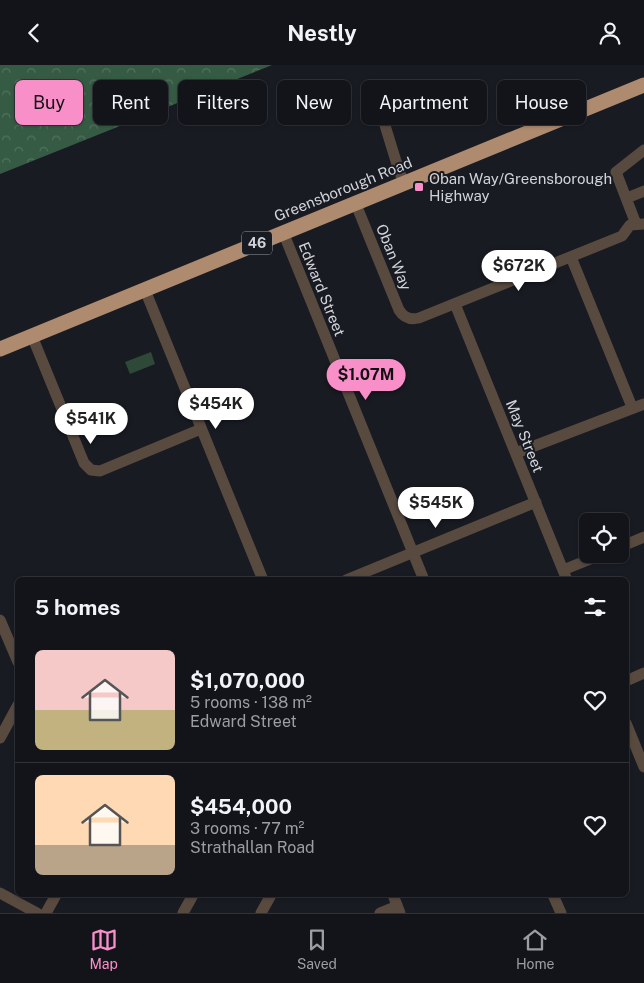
<!DOCTYPE html>
<meta charset="utf-8">
<style>
:root{--surface:#13141a;--page:#1c1d23;--text:#f1f3f6;--muted:#9d9ea2;--line:#323339;--accent:#f98fc9}
body{margin:0;font-family:"Public Sans",sans-serif;background:var(--page);color:var(--text);height:100vh;display:flex;flex-direction:column;font-size:19px;white-space:nowrap}
*{box-sizing:border-box;margin:0}
p{font-size:16px;color:var(--muted)}
.icon{flex:none;width:28px;height:28px;fill:none;stroke:currentColor;stroke-width:2;stroke-linecap:round;stroke-linejoin:round}
.map{position:relative;flex:1;overflow:hidden}
.details{position:absolute;left:15px;top:512px;width:614px;height:320px;display:flex;flex-direction:column;background:var(--surface);border-radius:8px;box-shadow:0 1px 4px #0004,0 0 0 1px var(--line)}
.details>*{flex:none}
.hud{position:absolute;left:15px;top:15px;width:615px;height:45px;display:flex;gap:10px}
.buttons{position:absolute;left:579px;top:448px;display:grid;gap:10px}
.buttons a{display:grid;place-items:center;width:50px;height:50px;border-radius:8px;background:var(--surface);box-shadow:0 1px 4px #0004,0 0 0 1px var(--line);font-size:25px}
.price{position:absolute;translate:-50% -42px;padding:0 11px;border-radius:18px;background:#fff;color:#222;font-size:16px;line-height:32px;filter:drop-shadow(0 1px 2px #0008)}
.price::after{content:'';position:absolute;left:50%;top:30px;width:15px;height:11px;margin-left:-8px;background:inherit;clip-path:polygon(0 0,100% 0,50% 100%)}
.price.active{background:var(--accent);color:#111}
ul{padding:0;list-style:none}
li{display:flex;align-items:center;gap:15px;height:125px;padding:0 20px}
li+li{border-top:1px solid var(--line)}
li span{display:grid;place-items:center;flex:none;width:140px;height:100px;border-radius:8px;color:#555}
li>.icon{margin-inline-start:auto}
span .icon{width:60px;height:60px;fill:#fffc;stroke-width:1}
li b{font-size:21px}
h2{display:flex;justify-content:space-between;align-items:center;height:60px;padding:0 20px;font-size:21px}
.tag{padding:0 18px;border-radius:8px;background:var(--surface);box-shadow:0 1px 4px #0004,0 0 0 1px var(--line);font-size:18px;line-height:45px}
.tag.active{background:var(--accent);color:#111}
header{display:flex;justify-content:space-between;align-items:center;height:65px;padding:0 20px;background:var(--surface);font-size:22px;font-weight:700}
.tab-bar{display:flex;justify-content:space-around;align-items:center;height:70px;border-top:1px solid var(--line);background:var(--surface);font-size:14px;color:var(--muted)}
.tab-bar a{display:grid;justify-items:center;gap:2px}
.tab-bar .active{color:var(--accent)}
.map>svg:first-child{display:block}
.forest{fill:url(#forest-crowns)}
.park{fill:#2f4938}
.lines{fill:none;stroke-linecap:round;stroke-linejoin:round}
.minor{stroke:#584a3f;stroke-width:11}
.highway{stroke:#ae8a6f;stroke-width:15}
.poi-dot{fill:#f98fc9;stroke:#191b23;stroke-width:2}
.labels{text-anchor:middle;dominant-baseline:central;stroke-width:4;stroke-linejoin:round;paint-order:stroke}
.shield{fill:#191b23;stroke:#9a9ca2;stroke-width:1}
.shield-label{font-size:14px;font-weight:bold;fill:#d1d3d8}
.poi-label{font-size:15px;fill:#d1d3d8;stroke:#191b23;text-anchor:start}
.street-label{font-size:15px;fill:#d1d3d8;stroke:#191b23}
</style>
<header><svg class="icon" aria-label="back" viewBox="0 0 24 24"><path d="M15 5l-7 7 7 7"/></svg>Nestly<svg class="icon" aria-label="person" viewBox="0 0 24 24"><circle cx="12" cy="8" r="4"/><path d="M4 21q1-7 8-7t8 7"/></svg></header>
<div class="map">
<svg width="644" height="848" viewBox="0 0 644 848">
<defs>
<pattern id="forest-crowns" width="20" height="18" patternUnits="userSpaceOnUse" patternTransform="scale(1.25)"><rect width="20" height="18" fill="#365b44"/><path d="M2 6a3 3 0 1 1 6 0M12 15a3 3 0 1 1 6 0" fill="none" stroke="#52725e"/></pattern>
</defs>
<rect width="100%" height="100%" fill="#191b23"/>
<path class="forest" d="M0,0h272l-272,109z"/>
<path class="park" d="M151,287l4,12 -25,10 -5,-12z"/>
<g class="lines">
<path class="minor" d="M384,57l15,49 5,11
M627,133l17,-7
M355,137l44,108c5,8 11,10 20,8l203,-82 8,-11 14,-1
M636,159l-20,-52 28,-22
M283,167l141,348
M571,192l61,150
M145,225l118,290
M455,239l112,276
M32,271l52,127 7,7 9,1 101,-42
M516,388l128,-49
M620,482l24,-10
M563,505l40,-16
M346,515l190,-78
M0,555l18,42
M626,616l18,-8
M626,658l18,44
M0,673l18,-33
M0,828l37,20
M393,830l7,18
M553,830l8,18
M46,848l10,-18
M183,848l10,-18
M261,848l10,-18
M380,848l17,-7"/>
<path class="highway" d="M0,284l644,-264"/>
</g>
<rect class="poi-dot" x="414" y="117" width="10" height="10" rx="2.5"/>
<g class="labels">
<rect class="shield" x="242" y="166.5" width="30" height="23" rx="4"/>
<g class="shield-label">
<text x="257" y="178">46</text>
</g>
<g class="poi-label">
<text x="429" y="113">Oban Way/Greensborough<tspan x="429" dy="17">Highway</tspan></text>
</g>
<g class="street-label">
<text transform="translate(343 124) rotate(-22)">Greensborough Road</text>
<text transform="translate(394 192) rotate(68)">Oban Way</text>
<text transform="translate(322 224) rotate(68)">Edward Street</text>
<text transform="translate(525 371) rotate(68)">May Street</text>
</g>
</g>
</svg>
<div class="buttons">
<a><svg class="icon" aria-label="locate" viewBox="0 0 24 24"><circle cx="12" cy="12" r="6"/><path d="M12 2v4M12 18v4M2 12h4M18 12h4"/></svg></a>
</div>
<b class="price" style="left:519px;top:227px">$672K</b>
<b class="price active" style="left:366px;top:336px">$1.07M</b>
<b class="price" style="left:216px;top:365px">$454K</b>
<b class="price" style="left:91px;top:380px">$541K</b>
<b class="price" style="left:436px;top:464px">$545K</b>
<div class="hud">
<a class="tag active">Buy</a>
<a class="tag">Rent</a>
<a class="tag">Filters</a>
<a class="tag">New</a>
<a class="tag">Apartment</a>
<a class="tag">House</a>
</div>
<section class="details">
<h2>5 homes<svg class="icon" aria-label="filters" viewBox="0 0 24 24"><path d="M4 7h16M4 17h16"/><circle cx="9" cy="7" r="2"/><circle cx="15" cy="17" r="2"/></svg></h2>
<ul>
<li><span style="background:linear-gradient(#f6c9c9 60%,#c2b280 0)"><svg class="icon" aria-label="home" viewBox="0 0 24 24"><path d="M3 11l9-7 9 7M6 9v11h12V9"/></svg></span><div><b>$1,070,000</b><p>5 rooms · 138 m²</p><p>Edward Street</p></div><svg class="icon" aria-label="heart" viewBox="0 0 24 24"><path d="M12 20l-8-8c-3-5 5-10 8-4 3-6 11-1 8 4z"/></svg></li>
<li><span style="background:linear-gradient(#ffd9b3 70%,#b9a48a 0)"><svg class="icon" aria-label="home" viewBox="0 0 24 24"><path d="M3 11l9-7 9 7M6 9v11h12V9"/></svg></span><div><b>$454,000</b><p>3 rooms · 77 m²</p><p>Strathallan Road</p></div><svg class="icon" aria-label="heart" viewBox="0 0 24 24"><path d="M12 20l-8-8c-3-5 5-10 8-4 3-6 11-1 8 4z"/></svg></li>
</ul>
</section>
</div>
<nav class="tab-bar">
<a class="active"><svg class="icon" aria-label="map" viewBox="0 0 24 24"><path d="M3 6l6-2 6 2 6-2v14l-6 2-6-2-6 2zM9 4v14M15 6v14"/></svg>Map</a>
<a><svg class="icon" aria-label="saved" viewBox="0 0 24 24"><path d="M7 4h10v16l-5-4-5 4z"/></svg>Saved</a>
<a><svg class="icon" aria-label="home" viewBox="0 0 24 24"><path d="M3 11l9-7 9 7M6 9v11h12V9"/></svg>Home</a>
</nav>
